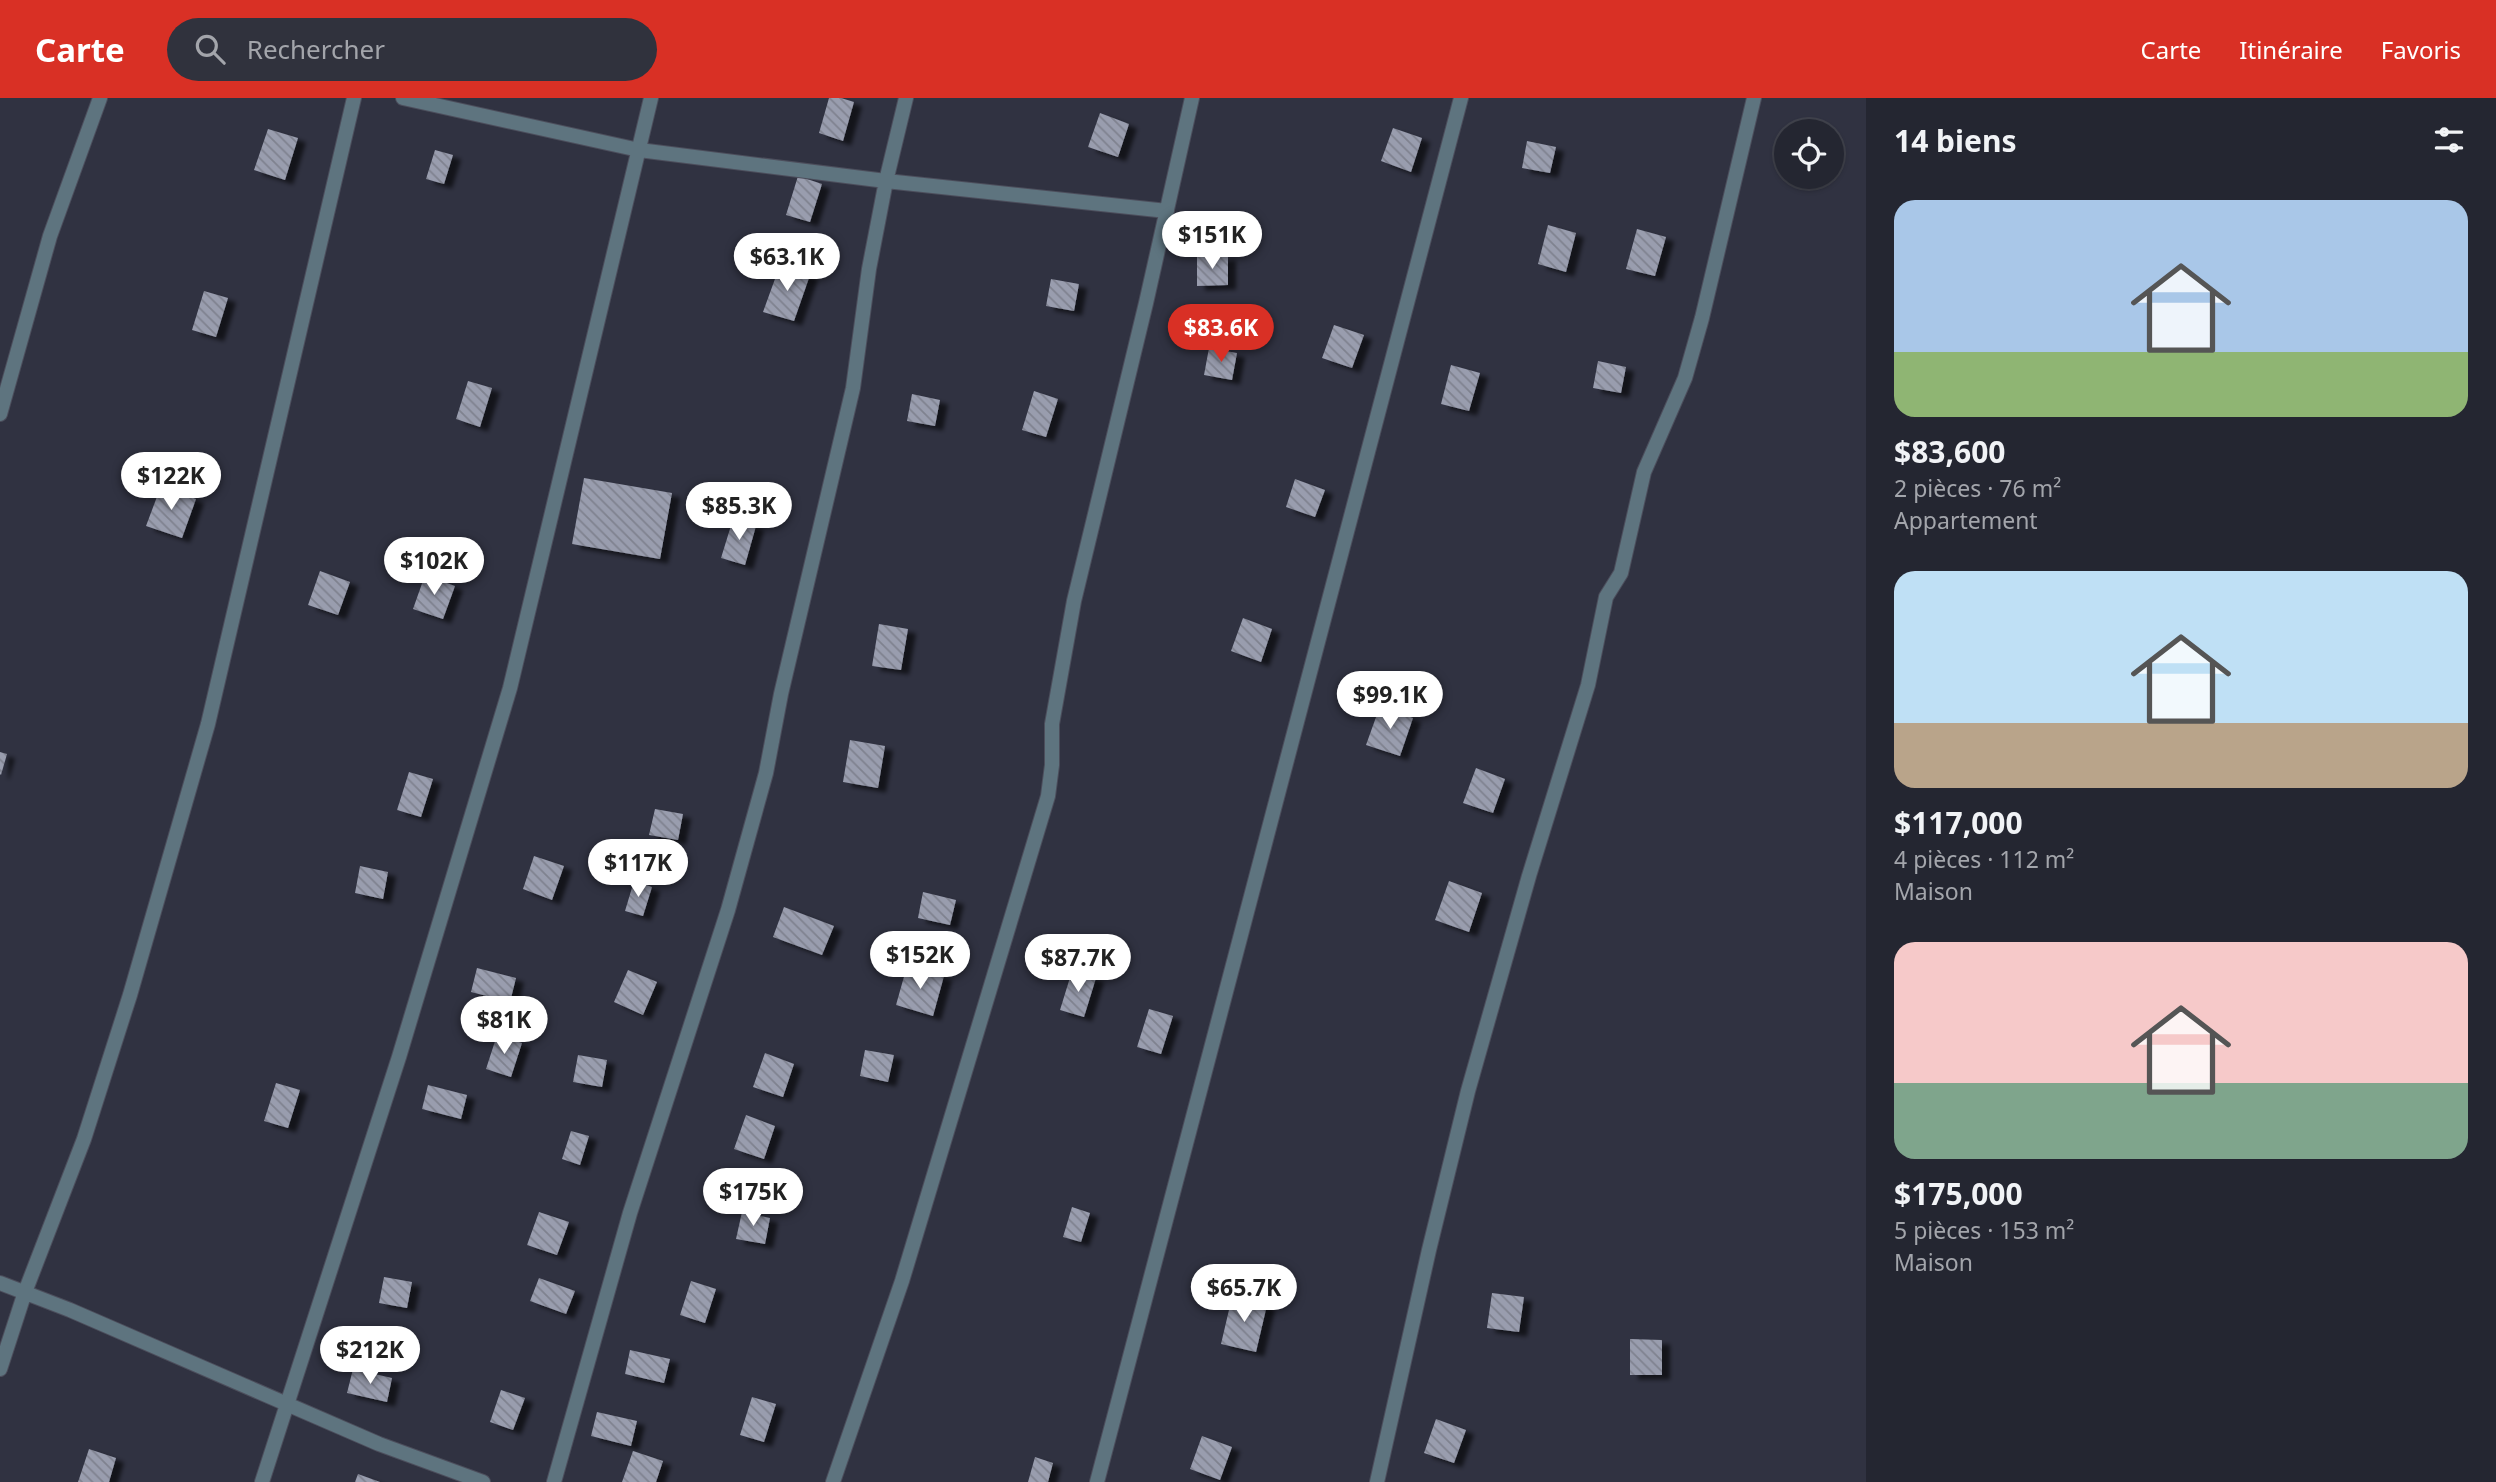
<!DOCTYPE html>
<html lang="fr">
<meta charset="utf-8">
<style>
:root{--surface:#242631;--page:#30323d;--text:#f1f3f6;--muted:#a3a5ab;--line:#41434d;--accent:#d93025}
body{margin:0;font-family:"Noto Sans",sans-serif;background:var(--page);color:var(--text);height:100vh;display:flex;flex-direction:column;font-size:26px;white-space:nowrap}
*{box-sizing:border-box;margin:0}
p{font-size:23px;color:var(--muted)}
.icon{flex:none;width:38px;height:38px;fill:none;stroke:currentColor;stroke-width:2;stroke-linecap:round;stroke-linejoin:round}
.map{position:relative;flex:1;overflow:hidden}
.sheet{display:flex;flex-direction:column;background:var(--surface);width:630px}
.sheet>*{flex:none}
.fabs{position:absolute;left:1774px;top:21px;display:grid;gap:14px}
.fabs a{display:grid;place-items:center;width:70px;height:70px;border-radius:50%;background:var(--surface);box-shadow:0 2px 5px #0004,0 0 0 2px var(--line);font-size:35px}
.price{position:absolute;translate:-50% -60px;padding:0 16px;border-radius:24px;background:#fff;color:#222;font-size:23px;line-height:46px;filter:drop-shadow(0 2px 4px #0008)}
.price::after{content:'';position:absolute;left:50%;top:42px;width:21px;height:16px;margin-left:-10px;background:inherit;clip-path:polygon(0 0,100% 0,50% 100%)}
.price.on{background:var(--accent);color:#fff}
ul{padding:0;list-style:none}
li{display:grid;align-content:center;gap:14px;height:371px;padding:0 28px}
li span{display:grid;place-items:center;height:217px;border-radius:21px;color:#555}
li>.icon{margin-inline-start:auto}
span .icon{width:126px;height:126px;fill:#fffc;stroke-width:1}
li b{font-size:30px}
h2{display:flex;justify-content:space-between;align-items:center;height:84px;padding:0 28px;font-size:30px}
header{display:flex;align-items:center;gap:42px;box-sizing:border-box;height:98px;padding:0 35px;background:var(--accent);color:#fff}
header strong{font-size:33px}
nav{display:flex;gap:38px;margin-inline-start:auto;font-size:24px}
.search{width:490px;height:63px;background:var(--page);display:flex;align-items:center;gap:18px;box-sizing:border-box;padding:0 24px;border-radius:38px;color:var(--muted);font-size:26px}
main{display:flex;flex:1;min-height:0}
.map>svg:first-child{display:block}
.building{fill:url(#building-back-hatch);filter:url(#shadow)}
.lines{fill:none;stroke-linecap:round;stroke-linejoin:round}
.minor-casing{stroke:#4c4e5c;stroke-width:16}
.minor{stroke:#5e747f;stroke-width:14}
</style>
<header>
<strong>Carte</strong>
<div class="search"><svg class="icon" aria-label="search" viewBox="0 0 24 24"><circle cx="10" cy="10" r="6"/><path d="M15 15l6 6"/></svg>Rechercher</div>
<nav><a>Carte</a><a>Itinéraire</a><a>Favoris</a></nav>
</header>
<main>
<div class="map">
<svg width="1866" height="1384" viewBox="0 0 1866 1384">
<defs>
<pattern id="building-back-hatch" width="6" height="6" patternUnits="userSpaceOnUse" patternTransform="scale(1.75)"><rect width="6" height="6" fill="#999dae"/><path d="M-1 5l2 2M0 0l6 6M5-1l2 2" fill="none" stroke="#7f828f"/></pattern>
<filter id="shadow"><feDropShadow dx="8" dy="4.5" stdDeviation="2" flood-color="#0009"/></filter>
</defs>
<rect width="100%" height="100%" fill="#303241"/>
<path class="building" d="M829,0h12l13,4 -11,39 -24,-8z
M1100,15l29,11 -11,33 -30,-10z
M1393,30l29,10 -11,34 -30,-11z
M268,31l30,9 -13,42 -31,-10z
M1527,43l29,6 -6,26 -28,-5z
M435,52l18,5 -9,29 -18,-5z
M798,78l24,8 -12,38 -24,-7z
M1548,127l28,8 -10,39 -28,-8z
M1637,131l29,8 -11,39 -29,-7z
M1228,158v29l-31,1v-29z
M780,167l30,10 -16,46 -31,-9z
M1051,181l28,5 -5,27 -28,-5z
M204,193l24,7 -12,39 -24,-7z
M1334,227l30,10 -12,33 -30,-10z
M1209,250l28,5 -5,27 -28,-5z
M1598,263l28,6 -5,26 -28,-5z
M1451,267l29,8 -11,38 -28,-7z
M468,283l24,7 -12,39 -24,-8z
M1034,293l24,8 -12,38 -24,-7z
M912,296l28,6 -5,26 -28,-5z
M584,380l88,15 -12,66 -88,-15z
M1295,381l30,11 -10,27 -29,-10z
M161,388l35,13 -14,39 -36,-12z
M733,421l23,7 -11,39 -24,-7z
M320,473l30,11 -12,33 -30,-10z
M425,477l30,11 -12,33 -30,-10z
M1243,520l29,11 -11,33 -30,-11z
M879,526l29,5 -7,41 -29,-4z
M1380,608l33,12 -13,38 -34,-11z
M850,642l35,6 -7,42 -35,-6z
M0,654l7,2 -6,21 -1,-1z
M1476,670l29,11 -12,34 -30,-10z
M409,674l24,7 -12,38 -24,-7z
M655,711l28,5 -5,26 -29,-5z
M534,758l30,10 -12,34 -29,-11z
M360,768l28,6 -5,27 -28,-6z
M634,783l18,6 -9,29 -18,-5z
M1449,783l33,12 -13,39 -34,-12z
M923,794l33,8 -6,25 -32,-7z
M784,809l50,19 -12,29 -49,-18z
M907,868l37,10 -11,40 -37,-11z
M477,870l39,10 -6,24 -39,-10z
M628,872l29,12 -14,33 -29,-13z
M1072,873l24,7 -12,39 -24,-7z
M1149,911l24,7 -12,38 -24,-7z
M497,937l25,8 -11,34 -25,-8z
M865,952l29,5 -6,27 -28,-6z
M765,955l29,11 -11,33 -30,-10z
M578,957l29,5 -5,27 -29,-5z
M276,985l24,7 -12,38 -24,-7z
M428,987l39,10 -6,24 -39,-10z
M746,1017l29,11 -11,33 -30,-10z
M571,1033l18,5 -9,29 -18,-6z
M1072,1109l18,6 -9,29 -18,-5z
M539,1114l30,10 -12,33 -30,-10z
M742,1114l28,6 -5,26 -29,-5z
M384,1179l28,5 -5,26 -28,-5z
M539,1180l36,13 -9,23 -36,-13z
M691,1183l25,8 -11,34 -25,-8z
M1492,1195l32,4 -5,35 -32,-4z
M1232,1199l35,8 -11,47 -35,-8z
M1630,1241l32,1v35h-32z
M630,1252l40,9 -6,24 -39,-9z
M353,1271l39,9 -5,24 -40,-9z
M501,1292l24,8 -12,32 -23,-8z
M752,1299l24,7 -12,38 -24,-7z
M597,1314l40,9 -6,25 -40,-10z
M1436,1321l30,11 -12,33 -30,-10z
M1202,1338l30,11 -12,33 -30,-11z
M89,1351l27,9 -7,24h-31z
M633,1353l30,10 -7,21h-34z
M1035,1359l18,6 -5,19h-20z
M358,1376l22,8h-25z"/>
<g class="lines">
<defs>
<path id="minor" d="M403,0l236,52 247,31 281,30
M0,316l50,-178 50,-138
M0,1185l70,27 309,134 104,38
M0,1271l25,-77 59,-153 46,-144 78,-271 146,-626
M262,1384l137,-425 111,-369 141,-590
M554,1384l76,-269 98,-303 38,-137 15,-79 72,-306 16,-119 17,-88 20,-83
M833,1384l69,-201 146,-485 4,-31v-41l22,-123 72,-298 46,-205
M1097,1384c119,-462 245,-922 364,-1384
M1377,1384l52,-232 39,-159 61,-215 59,-191 18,-88 15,-24 23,-101 41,-94 17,-60 52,-220"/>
</defs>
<use href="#minor" class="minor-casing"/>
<use href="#minor" class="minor"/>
</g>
</svg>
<div class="fabs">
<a><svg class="icon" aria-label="locate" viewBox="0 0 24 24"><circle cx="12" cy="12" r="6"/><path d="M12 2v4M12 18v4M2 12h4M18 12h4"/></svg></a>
</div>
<b class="price" style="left:1212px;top:173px">$151K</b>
<b class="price" style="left:787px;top:195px">$63.1K</b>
<b class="price on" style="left:1221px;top:266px">$83.6K</b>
<b class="price" style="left:171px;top:414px">$122K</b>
<b class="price" style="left:739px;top:444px">$85.3K</b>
<b class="price" style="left:434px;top:499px">$102K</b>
<b class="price" style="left:1390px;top:633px">$99.1K</b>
<b class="price" style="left:638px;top:801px">$117K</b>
<b class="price" style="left:920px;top:893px">$152K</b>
<b class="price" style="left:1078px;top:896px">$87.7K</b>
<b class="price" style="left:504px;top:958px">$81K</b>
<b class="price" style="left:753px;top:1130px">$175K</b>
<b class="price" style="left:1244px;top:1226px">$65.7K</b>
<b class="price" style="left:370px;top:1288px">$212K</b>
</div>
<section class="sheet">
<h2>14 biens<svg class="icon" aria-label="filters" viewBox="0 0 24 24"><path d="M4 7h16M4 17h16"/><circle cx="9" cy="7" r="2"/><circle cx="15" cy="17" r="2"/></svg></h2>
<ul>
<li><span style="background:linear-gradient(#a9c7e8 70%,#8fb573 0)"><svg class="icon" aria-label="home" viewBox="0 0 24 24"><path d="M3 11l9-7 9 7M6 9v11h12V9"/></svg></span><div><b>$83,600</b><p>2 pièces · 76 m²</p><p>Appartement</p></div></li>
<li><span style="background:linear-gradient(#bfe0f5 70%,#b9a48a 0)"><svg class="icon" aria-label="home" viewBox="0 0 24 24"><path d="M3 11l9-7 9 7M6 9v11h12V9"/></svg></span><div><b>$117,000</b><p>4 pièces · 112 m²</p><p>Maison</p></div></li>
<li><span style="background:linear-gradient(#f6c9c9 65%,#7fa58c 0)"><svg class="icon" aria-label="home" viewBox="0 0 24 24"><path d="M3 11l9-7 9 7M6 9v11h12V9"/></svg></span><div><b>$175,000</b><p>5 pièces · 153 m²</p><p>Maison</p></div></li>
</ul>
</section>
</main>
